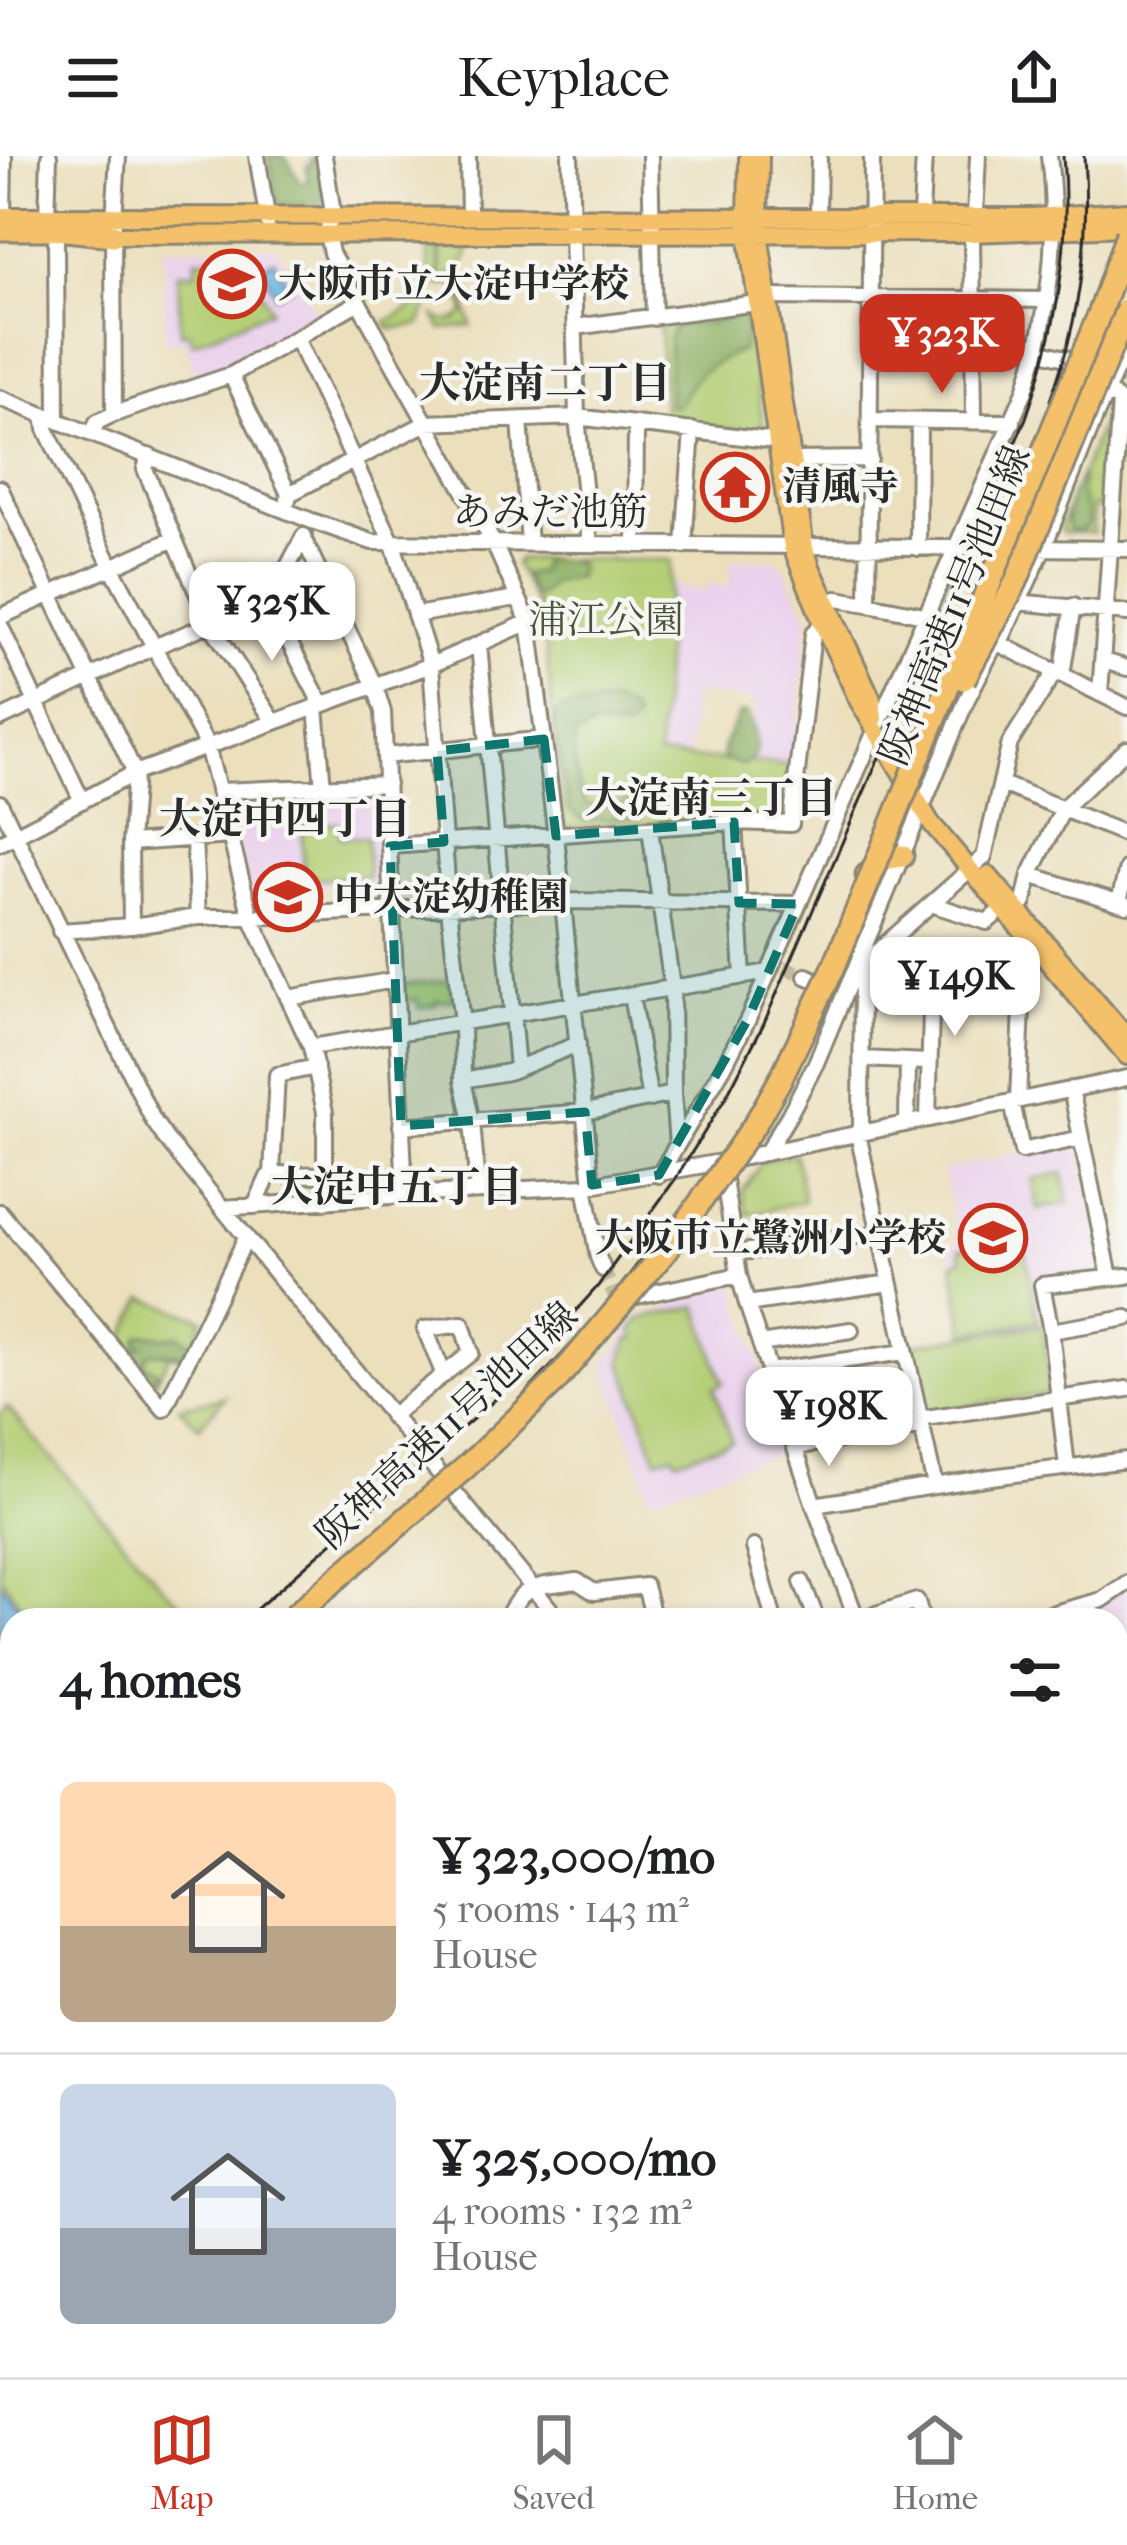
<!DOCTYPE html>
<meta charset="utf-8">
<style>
:root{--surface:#fff;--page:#f6f6f6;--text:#202124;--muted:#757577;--line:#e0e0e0;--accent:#c8321e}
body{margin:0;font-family:"IM FELL French Canon","Noto Serif JP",serif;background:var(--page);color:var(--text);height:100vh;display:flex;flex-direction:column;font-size:45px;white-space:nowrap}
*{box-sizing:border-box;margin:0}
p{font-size:39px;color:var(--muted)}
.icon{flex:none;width:66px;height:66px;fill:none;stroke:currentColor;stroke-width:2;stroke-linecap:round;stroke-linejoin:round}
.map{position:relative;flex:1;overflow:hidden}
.sheet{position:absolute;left:0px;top:1452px;width:1128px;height:771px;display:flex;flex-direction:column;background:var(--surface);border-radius:36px 36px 0 0;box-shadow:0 6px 18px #0003}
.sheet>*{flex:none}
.price{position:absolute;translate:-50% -102px;padding:0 27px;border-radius:24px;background:#fff;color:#222;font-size:39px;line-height:78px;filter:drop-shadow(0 3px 6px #0008)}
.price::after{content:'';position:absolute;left:50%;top:72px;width:36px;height:27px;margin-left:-18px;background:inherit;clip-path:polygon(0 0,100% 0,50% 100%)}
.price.selected{background:var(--accent);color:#fff}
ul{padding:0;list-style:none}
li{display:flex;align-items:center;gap:36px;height:300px;padding:0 60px}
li+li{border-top:3px solid var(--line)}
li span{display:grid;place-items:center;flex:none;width:336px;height:240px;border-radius:18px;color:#555}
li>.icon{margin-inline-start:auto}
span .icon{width:144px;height:144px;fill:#fffc;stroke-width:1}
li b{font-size:51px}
h2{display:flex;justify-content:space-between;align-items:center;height:144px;padding:0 60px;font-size:51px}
header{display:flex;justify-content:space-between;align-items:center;height:156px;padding:0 60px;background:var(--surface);font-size:54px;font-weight:600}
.dock{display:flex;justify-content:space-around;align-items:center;height:168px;border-top:3px solid var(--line);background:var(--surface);font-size:33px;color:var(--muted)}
.dock a{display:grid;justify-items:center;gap:6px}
.dock .selected{color:var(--accent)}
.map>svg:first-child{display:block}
.built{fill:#ead1ec}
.green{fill:#b3cd73;stroke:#6f7c4f;stroke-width:3}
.forest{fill:#8eb065;stroke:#5c6e48;stroke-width:3}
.water{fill:#64aedc;stroke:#486c84;stroke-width:3}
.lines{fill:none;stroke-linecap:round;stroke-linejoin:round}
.minor-tunnel{stroke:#c5bb9f;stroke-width:14;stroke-dasharray:14 7;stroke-linecap:butt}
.minor-casing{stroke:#8b8574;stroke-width:20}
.major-casing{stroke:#8b8574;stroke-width:22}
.highway-casing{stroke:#8b8574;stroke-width:27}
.minor{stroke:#fff;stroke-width:14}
.major{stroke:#f4c16a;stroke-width:16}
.highway{stroke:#f4c16a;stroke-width:21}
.rail{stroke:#2b2b2b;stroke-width:3}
.highway-bridge-casing{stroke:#8b8574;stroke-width:27;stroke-linecap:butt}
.highway-bridge{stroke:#f4c16a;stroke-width:21}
.marked{fill:#0f766e;fill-opacity:0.2;stroke:#0f766e;stroke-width:9;stroke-dasharray:24 15;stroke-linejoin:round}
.labels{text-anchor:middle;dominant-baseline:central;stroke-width:9;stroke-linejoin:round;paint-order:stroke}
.poi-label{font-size:39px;font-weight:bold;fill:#2b2b2b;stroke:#f6f6f2;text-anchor:start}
.street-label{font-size:39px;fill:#2b2b2b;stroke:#f6f6f2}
.park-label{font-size:39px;fill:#4d543d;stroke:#f6f6f2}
.neighbourhood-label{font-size:42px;font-weight:bold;fill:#2b2b2b;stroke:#f6f6f2}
</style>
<header><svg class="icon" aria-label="menu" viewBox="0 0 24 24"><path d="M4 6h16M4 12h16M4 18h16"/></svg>Keyplace<svg class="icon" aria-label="share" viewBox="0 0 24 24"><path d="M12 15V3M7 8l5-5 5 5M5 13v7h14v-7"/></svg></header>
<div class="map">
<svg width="1127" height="2221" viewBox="0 0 1127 2221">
<rect width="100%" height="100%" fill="#f6f6f2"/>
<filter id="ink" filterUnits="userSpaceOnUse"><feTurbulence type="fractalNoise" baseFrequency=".00833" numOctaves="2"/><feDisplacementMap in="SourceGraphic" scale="24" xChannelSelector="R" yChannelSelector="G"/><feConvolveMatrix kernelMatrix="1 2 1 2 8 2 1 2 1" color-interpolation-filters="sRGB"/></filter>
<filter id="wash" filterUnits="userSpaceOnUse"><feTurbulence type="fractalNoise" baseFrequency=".004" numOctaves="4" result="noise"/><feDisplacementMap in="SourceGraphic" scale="48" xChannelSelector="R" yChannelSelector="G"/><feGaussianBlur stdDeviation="2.7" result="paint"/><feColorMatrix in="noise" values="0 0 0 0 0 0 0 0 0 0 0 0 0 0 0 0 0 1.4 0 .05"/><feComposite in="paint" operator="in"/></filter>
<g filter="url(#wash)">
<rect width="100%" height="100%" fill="#ebdfbc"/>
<path class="built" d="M164,92h112l45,71 -93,51 -31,8 -13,-38 -19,1z
M731,404h44l11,10 23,49 -17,146 -39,-2 2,-63 -61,-7 -6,66 -30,-3 12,-171 37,7 2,-9 21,4z
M378,634l3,3 4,87 -62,3 1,23 -65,5 -5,-3 -27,-110 3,-4z
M1074,986l4,3 26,125 -3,5 -67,7 10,41 -78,14 -16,-91 8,-2 -15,-74z
M735,1125l6,27 49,141 -140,48 -46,-133 23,-29 -2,-4 12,-15 35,-7 -2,-16z
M1127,1432v112h-11v-80h-73z"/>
<path class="green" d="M459,90l9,2c0,17 -11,27 -27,34v-34z
M428,91l10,1 1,24 -19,53 -31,4 -3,-7 42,-23z
M243,101l28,53 -78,33 -4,-10h-9l-2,-60 18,-1v-13z
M463,115l2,29 7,26 -31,3 -6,-13c11,7 22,7 30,-4 -5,-14 -1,-35 -26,-25z
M742,156l5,3 17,114 -3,4 -94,-11 -3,-4 -4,-91 3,-5z
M1108,251l5,2 -7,98h-13v26h-30l-3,-5z
M518,403l153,1 -13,196 134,9 -5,49 -5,4 -215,10 -4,-4 -20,-207 -28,-53z
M339,667l1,15 27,-1 1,40 -64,3 -2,-56z
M451,824l2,20 -17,1v3l-17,4 -1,-8h-16l-1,-16z
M795,998l9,47 -56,14 -6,-23 20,-30z
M1063,1017l6,30 -31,6 -6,-30z
M1023,1081l15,84 -73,12 -12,-70 9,-3 -2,-11z
M144,1142l59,21 -16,41 -17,-6 -16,31 -35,-38z
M698,1150l25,77 -9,5 18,53 -56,19 -2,-6 -17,5 -35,-97 6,-22 7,-2 -3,-8 9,-11z
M1042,1169l8,66 -3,3 -120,18 -4,-2 -15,-65z
M225,1241l-26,30 -20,-20z
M7,1251l154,178 37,35h-164l-5,-5 -29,-38v-164z
M655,2211h139l8,10h-139z"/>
<path class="forest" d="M268,0h17l15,26 8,-1 -1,-15 4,-1v-6l7,-1 7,43 -3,4h-41l-5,-4z
M740,159c8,13 7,23 1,36 -19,7 -43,19 -53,38 -4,6 -7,12 -12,18l-7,-1v-70l6,-11 29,-1z
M1082,323l-1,17 7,18v11l-8,6 -11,-1c-5,-17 0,-39 13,-51z
M542,404l32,1 5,8 -3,8 -25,6 -9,12 -8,3 -11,-23 16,-3z
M612,546l18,9 5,8 -7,11 -33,-3 -21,10c0,24 2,45 12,67l15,3 24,-5 4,-5 9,10 2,11 -57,2 -14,-10 -14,-77 1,-17 6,-7z
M740,557l7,1c8,12 10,27 8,43l-11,8 -21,-6c-1,-19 9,-30 17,-46z
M144,1178l22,3 13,-2 11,8 -6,12 -30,-3 -8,4 -2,8 15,8 -6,7 -7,-4 -14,-20 1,-6 9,-3 -6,-3 2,-7z"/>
<path class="water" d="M274,103l16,29 -14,8 -16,-29z
M0,1427l30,37h-18v747h639l9,10h-660z"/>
</g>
<g filter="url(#ink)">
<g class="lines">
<path class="minor-tunnel" d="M784,811l22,9
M603,1113l13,30"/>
<defs>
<path id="minor" d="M257,0l11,66
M324,0l8,51 -5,27 4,19 163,291 35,78 27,214 36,349
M468,0l1,61
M570,0l7,261 13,127
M650,0l4,162
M818,59l1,-59
M921,59l3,-59
M3,60l1,-60
M975,60l3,-60
M47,61l2,-61
M972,77l2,188
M56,82l1,181
M768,141l281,3
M575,171l182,-24
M296,182l97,206 38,121 18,243 13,116 1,56 9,42 6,69
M1038,195l35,9
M231,219l58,119 -1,6
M0,242l312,123 60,21 755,7
M114,258l-1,-179 5,-79
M44,259l2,14 65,137 96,180 44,171 60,130 14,65v90
M520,264l9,124
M871,264l142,2
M93,277l4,-11 17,-8 117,-39 126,-72
M149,300l-4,13 65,154 64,99
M791,304l79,-1
M0,332l135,285 -5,70 1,83
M289,338l137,-71 151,-6 199,24
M303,382l72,148 8,26 22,483
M635,389l1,-120
M684,390l8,-116
M918,392l1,-127
M267,444l55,105
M1018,446l109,11
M828,447l9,-4 31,5 56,11 39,11 164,81
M868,448l4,-448
M415,459l102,-17
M0,461l174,-78
M0,469l82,176
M479,488l38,424
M1104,505l23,7
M1062,519l11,-69
M1100,538l20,-293 -14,-10
M316,551l7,80
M0,563l154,-72 113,-47 8,-9 29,-55
M385,600l159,-17
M1002,628l125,51
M218,635l169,-7
M0,647l153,317 13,19 393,481
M734,666l9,155
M650,673l22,159 1,106 4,51
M194,684l4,77
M0,687l135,-70 296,-108 98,-43
M130,687l101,-7
M390,690l344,-24 57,2 22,-190 9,-11
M1030,719l97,30
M1119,746l8,-34
M931,748l56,18 15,-13
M1018,753l6,-7 6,-27 34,-68 63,-58
M60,775l71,-5 67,-9h53l312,-16 235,3
M861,808l161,25
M806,820l24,10
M631,840l19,103
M288,842l107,-18
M862,842l69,9
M311,891l458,-75
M862,903l67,3
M463,924l45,-8 70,-28
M1071,933l39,188
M1018,944l6,-140 2,-10 9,-4
M1012,946l10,49 59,-13
M928,963l4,-144
M907,967l1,-62
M401,970l184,-14 88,-18
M766,997l23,-38 27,-52 151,-364 28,-55 7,-6 41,-89 53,-134 31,-69
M722,1011l17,108 8,29 67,201 43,115 60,-19 5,19
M272,1018l5,-99 39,-8
M659,1019l64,-107 25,-49 277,-628c25,-78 34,-153 24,-235
M585,1030l13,71 5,12
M255,1050l13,-29 4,-3 53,1
M222,1052l183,-13 180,-9 136,-24 406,-84
M0,1056l164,197 82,-171
M736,1097l142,-20
M627,1142l112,-23
M747,1148l143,-21
M1051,1175l76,-13
M760,1188l91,-14
M769,1215l136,-19
M391,1260l80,-63 -9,-29 -37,5 19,46
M918,1263l209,-30
M796,1291l124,-20
M1067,1311l-16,-136 -9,-46 85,-9
M935,1330l-77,-352 3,-7 1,-162 122,-108 26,-114 45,-71
M814,1349l177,-28 136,-17
M754,1391l20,73
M802,1426l15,38
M506,1464c18,-39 32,-33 71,-39l17,11 51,-6 9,34
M1029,1464l73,-20 25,-17
M1116,1547h11
M1116,1590l11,-1
M1116,1694l11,2
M1116,1759l11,-8
M1116,1839l11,-8
M1116,1909v19
M1116,1941l11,6
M1116,2054l11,1
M1116,2114l11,-10
M1116,2182l11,-16
M865,2211l9,10
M1040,2211l11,10
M968,2221l9,-10
M1081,2221l11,-10"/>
<path id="major" d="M748,0l-1,76 45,315 30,76 37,79 72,121 196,233
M760,0l-1,77 46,315 6,19 61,132 2,20
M0,60l1033,1 94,-6
M102,79l870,-2 155,-6
M988,719l139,162"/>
<path id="highway" d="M0,73h56l57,6
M867,719l15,-16 20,-3
M0,1721l12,-9"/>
</defs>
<use href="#minor" class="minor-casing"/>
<use href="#major" class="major-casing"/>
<use href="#highway" class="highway-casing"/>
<use href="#minor" class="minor"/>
<use href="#major" class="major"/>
<use href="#highway" class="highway"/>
<path class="rail" d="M1050,244c30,-79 40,-159 34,-244
M244,1464l255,-224 99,-110 78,-108 50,-81 38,-74 262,-605c31,-89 45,-167 37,-262
M273,1464c142,-118 282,-238 389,-389
M0,1666l12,-10
M0,1692l12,-10"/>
<defs>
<path id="highway-bridge" d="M964,523l52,-97 111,-273
M289,1464l177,-153 89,-85 111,-131 89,-127 25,-44 53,-111 267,-657 27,-78"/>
</defs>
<use href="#highway-bridge" class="highway-bridge-casing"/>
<use href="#highway-bridge" class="highway-bridge"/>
</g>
</g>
<path class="marked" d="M544,583l12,97 178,-14 5,81 59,1 -50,115 -89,156 -67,10 -7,-73 -184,14 -11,-280 54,-4 -7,-91z"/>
<defs>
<symbol id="school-ring" viewBox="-11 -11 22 22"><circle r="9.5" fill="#f6f6f2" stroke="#c8321e" stroke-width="1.5"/><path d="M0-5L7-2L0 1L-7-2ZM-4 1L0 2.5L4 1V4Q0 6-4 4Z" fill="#c8321e"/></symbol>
<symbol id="temple-ring" viewBox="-11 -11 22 22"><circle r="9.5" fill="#f6f6f2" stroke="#c8321e" stroke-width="1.5"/><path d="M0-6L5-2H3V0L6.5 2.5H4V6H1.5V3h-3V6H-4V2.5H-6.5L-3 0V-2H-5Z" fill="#c8321e"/></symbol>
</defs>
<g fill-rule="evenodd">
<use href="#school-ring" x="194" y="90" width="76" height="76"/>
<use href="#temple-ring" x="697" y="293" width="76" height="76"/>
<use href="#school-ring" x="250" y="703" width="76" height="76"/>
<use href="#school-ring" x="955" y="1044" width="76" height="76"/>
</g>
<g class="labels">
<g class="poi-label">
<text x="278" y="128">大阪市立大淀中学校</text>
<text x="782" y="331">清風寺</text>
<text x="334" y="741">中大淀幼稚園</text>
<text x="946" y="1082" text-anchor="end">大阪市立鷺洲小学校</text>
</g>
<g class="street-label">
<text x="550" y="356">あみだ池筋</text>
<text transform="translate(955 449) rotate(-68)">阪神高速11号池田線</text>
<text transform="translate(447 1269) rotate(-43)">阪神高速11号池田線</text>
</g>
<g class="park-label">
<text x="606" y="464">浦江公園</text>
</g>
<g class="neighbourhood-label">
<text x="545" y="227">大淀南二丁目</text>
<text x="711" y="642">大淀南三丁目</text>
<text x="285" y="663">大淀中四丁目</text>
<text x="397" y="1031">大淀中五丁目</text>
</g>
</g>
</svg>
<b class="price selected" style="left:942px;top:240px">¥323K</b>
<b class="price" style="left:272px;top:508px">¥325K</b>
<b class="price" style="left:955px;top:883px">¥149K</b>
<b class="price" style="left:829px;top:1313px">¥198K</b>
<section class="sheet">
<h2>4 homes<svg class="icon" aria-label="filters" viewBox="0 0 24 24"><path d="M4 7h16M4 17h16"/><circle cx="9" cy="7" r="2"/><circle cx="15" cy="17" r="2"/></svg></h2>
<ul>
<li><span style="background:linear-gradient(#ffd9b3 60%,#b9a48a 0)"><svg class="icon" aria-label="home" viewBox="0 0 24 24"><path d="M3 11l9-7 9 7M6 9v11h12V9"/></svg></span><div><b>¥323,000/mo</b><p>5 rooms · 143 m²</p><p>House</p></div></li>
<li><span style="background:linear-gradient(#c9d6e8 60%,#9aa5b1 0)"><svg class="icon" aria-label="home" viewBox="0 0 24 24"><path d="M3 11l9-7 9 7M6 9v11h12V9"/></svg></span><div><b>¥325,000/mo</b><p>4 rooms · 132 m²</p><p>House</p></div></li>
</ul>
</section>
</div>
<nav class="dock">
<a class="selected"><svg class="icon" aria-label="map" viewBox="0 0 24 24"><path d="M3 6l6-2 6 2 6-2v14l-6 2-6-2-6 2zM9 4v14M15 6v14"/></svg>Map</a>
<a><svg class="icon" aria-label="saved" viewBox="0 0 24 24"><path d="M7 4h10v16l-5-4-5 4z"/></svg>Saved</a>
<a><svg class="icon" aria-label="home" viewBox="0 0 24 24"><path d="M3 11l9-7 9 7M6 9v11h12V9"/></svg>Home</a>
</nav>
